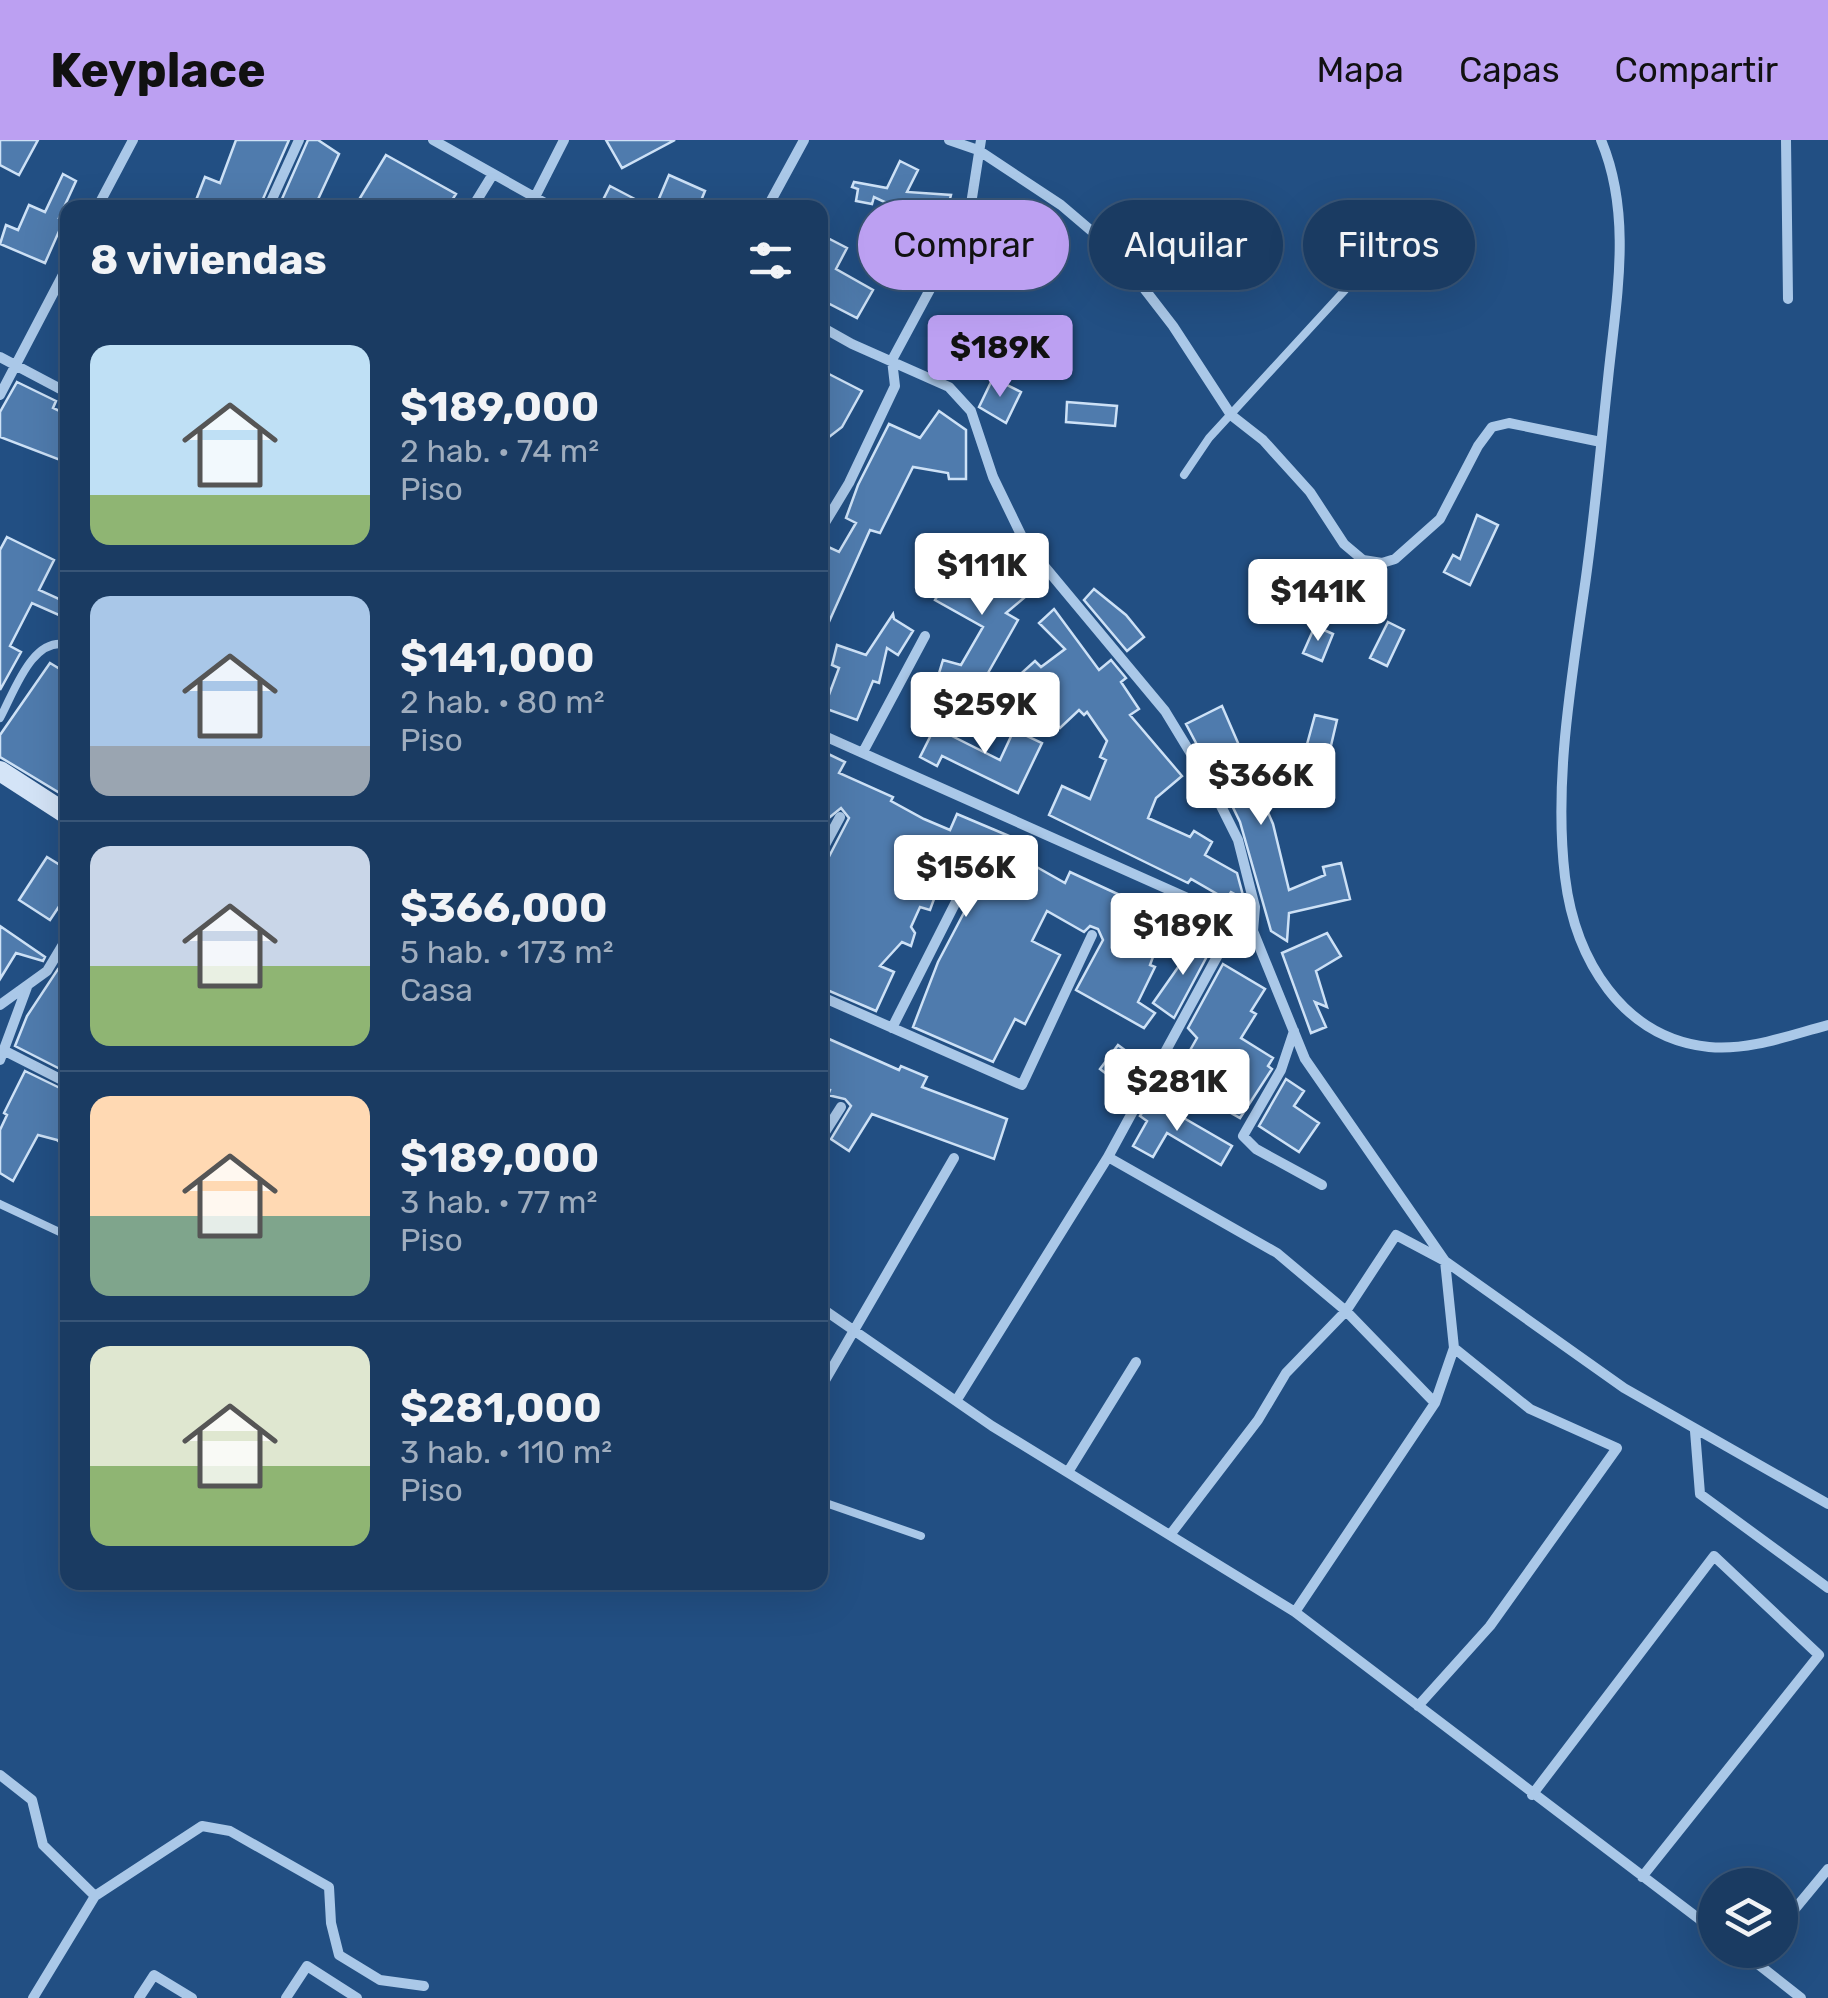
<!DOCTYPE html>
<html lang="es">
<meta charset="utf-8">
<style>
:root{--surface:#1a3b62;--page:#234268;--text:#f1f3f6;--muted:#9fadbe;--line:#385577;--accent:#bca0f2}
body{margin:0;font-family:Rubik,sans-serif;background:var(--page);color:var(--text);height:100vh;display:flex;flex-direction:column;font-size:38px;white-space:nowrap}
*{box-sizing:border-box;margin:0}
p{font-size:32px;color:var(--muted)}
.icon{flex:none;width:55px;height:55px;fill:none;stroke:currentColor;stroke-width:2;stroke-linecap:round;stroke-linejoin:round}
.map{position:relative;flex:1;overflow:hidden}
.details{position:absolute;left:60px;top:60px;width:768px;height:1390px;display:flex;flex-direction:column;background:var(--surface);border-radius:20px;box-shadow:0 10px 40px #0002,0 0 0 2px var(--line)}
.details>*{flex:none}
.top-card{position:absolute;left:858px;top:60px;width:820px;height:90px;display:flex;gap:20px}
.buttons{position:absolute;left:1698px;top:1728px;display:grid;gap:20px}
.buttons a{display:grid;place-items:center;width:100px;height:100px;border-radius:50%;background:var(--surface);box-shadow:0 10px 40px #0002,0 0 0 2px var(--line);font-size:50px}
.price{position:absolute;translate:-50% -85px;padding:0 22px;border-radius:10px;background:#fff;color:#222;font-size:32px;line-height:65px;filter:drop-shadow(0 2px 5px #0008)}
.price::after{content:'';position:absolute;left:50%;top:60px;width:30px;height:22px;margin-left:-15px;background:inherit;clip-path:polygon(0 0,100% 0,50% 100%)}
.price.on{background:var(--accent);color:#111}
ul{padding:0;list-style:none}
li{display:flex;align-items:center;gap:30px;height:250px;padding:0 30px}
li+li{border-top:2px solid var(--line)}
li span{display:grid;place-items:center;flex:none;width:280px;height:200px;border-radius:20px;color:#555}
li>.icon{margin-inline-start:auto}
span .icon{width:120px;height:120px;fill:#fffc;stroke-width:1}
li b{font-size:42px}
h2{display:flex;justify-content:space-between;align-items:center;height:120px;padding:0 30px;font-size:42px}
.tag{padding:0 35px;border-radius:45px;background:var(--surface);box-shadow:0 10px 40px #0002,0 0 0 2px var(--line);font-size:35px;line-height:90px}
.tag.on{background:var(--accent);color:#111}
header{display:flex;align-items:center;gap:60px;box-sizing:border-box;height:140px;padding:0 50px;background:var(--accent);color:#111}
header strong{font-size:48px}
nav{display:flex;gap:55px;margin-inline-start:auto;font-size:35px}
.map>svg:first-child{display:block}
.building{fill:#4f7bad;stroke:#cde1f6;stroke-width:2.5}
.lines{fill:none;stroke-linecap:round;stroke-linejoin:round}
.service{stroke:#aac8e8;stroke-width:8}
.minor{stroke:#aac8e8;stroke-width:10}
.secondary{stroke:#d4e4f7;stroke-width:20}
</style>
<header>
<strong>Keyplace</strong>
<nav><a>Mapa</a><a>Capas</a><a>Compartir</a></nav>
</header>
<div class="map">
<svg width="1828" height="1858" viewBox="0 0 1828 1858">
<rect width="100%" height="100%" fill="#224f83"/>
<path class="building" d="M0,0h38l-19,35 -19,-10z
M236,0h53l-30,68h-66l12,-31 15,6z
M308,0h10l21,14 -25,54h-36z
M606,0h69l-53,28z
M386,15l70,39 -9,14h-93z
M900,21l18,9 -11,22 44,3 -7,27 -38,-10 -32,-15 -2,7 -16,-3 2,-12 -6,-2 2,-5 33,6z
M63,34l13,7 -17,37 5,2 -19,43 -45,-19 6,-19 12,5 11,-25 16,7z
M669,35l36,16 -7,17h-43z
M610,46l42,22h-53z
M820,94l27,14 -11,21 37,21 -16,28 -37,-19z
M827,233l35,18 -20,36 -22,17v-56z
M993,238l28,14 -15,31 -27,-16z
M17,242l39,19 -3,7 15,7v48l-68,-26v-25z
M1067,262l50,4 -2,20 -49,-4z
M939,271l27,19v49h-17l-1,-6 -35,-6 -33,66 -10,-3 -50,112v-88l4,-9 15,7 17,-29 -10,-5 12,-33 31,-61 31,14z
M1477,375l21,10 -28,60 -26,-13 9,-17 7,4z
M7,397l47,23 -15,30 29,13v16l-36,-16 -22,43 11,6 -21,38v-140z
M965,409l54,30 6,-5 12,13 -31,26 12,7 -30,53 14,5 -6,20 -59,-18 6,-20 18,5 22,-38 -48,-27z
M1094,449l32,26 18,22 -17,14 -43,-51z
M1054,469l45,61 12,-10 15,18 -5,4 18,27 -9,6 52,61 -26,22 -8,20 42,19 4,-6 18,11 -7,13 32,18 7,26 -13,-7 -5,7 -35,-20 -3,4 -139,-68 13,-29 28,13 16,-39 -6,-3 7,-16 -20,-29 -3,3 -5,-5 -19,18 -45,-49 20,-18 6,6 24,-18 -26,-26z
M893,474l1,5 19,12 -15,24 -11,-7 -8,35 -6,-2 -16,39 -33,-12 15,-40 -7,-3 5,-20 29,10z
M1388,482l16,8 -17,36 -17,-8z
M1315,486l18,8 -11,27 -19,-8z
M50,523l18,11v124l-68,-41v-22z
M1222,566l51,118 16,66 36,-15 -2,-8 18,-4 9,36 -61,14 -2,28 -16,-10 -31,-109 -31,-64 -4,2 -19,-36z
M1315,575l22,5 -8,34 -23,-6z
M937,583l17,9 -2,4 48,24 14,-30 28,13 -24,50 -76,-37 -5,10 -17,-9z
M820,610l25,12 -6,11 54,24 -2,4 33,18 26,11 7,-16 52,22 -6,12 62,35 5,-11 80,37 6,-11 27,14 -7,14 -10,-5 -16,44 5,2 -17,35 17,11 -11,15 -68,-38 27,-50 -5,-11 -8,-3 -6,6 -37,-21 -15,30 28,14 -35,69 -10,-5 -22,43 -80,-35 25,-65 40,-76 -3,-2 2,-12 -7,-5 -11,9 -14,-7 -15,41 -10,-3 -9,20 4,6 -4,13 -9,-4 -22,24 14,6 -18,39 -56,-24v-113l29,-56 -8,-10 -11,9 -10,-4z
M47,717l21,13v23l-18,27 -31,-20z
M0,786l45,31 -2,4 -27,-8 -16,26z
M1327,793l14,23 -25,15 11,36 -12,-5 11,25 -15,6 -29,-80z
M1200,796l13,9 -39,73 -21,-15z
M1223,824l42,25 -14,22 5,3 -15,24 32,20 -5,8 4,3 -32,49 -64,-36 3,-5 -3,-2 21,-37 -9,-10z
M58,829l10,5v99l-53,-27 12,-30z
M820,895l79,35 2,-4 26,11 -5,10 85,32 -13,40 -122,-45 -23,37 -18,-12 20,-33 -6,-7 -17,-4 2,-5 -10,-4z
M1118,905l23,17 -19,24 -22,-17z
M25,931l43,21v57l-11,-9 -19,-5 -25,46 -13,-8v-43l7,-15 -3,-2z
M1286,939l18,12 -10,15 25,17 -20,29 -40,-26z
M1151,959l81,47 -11,19 -54,-32 -14,24 -20,-11 14,-25 -7,-5z"/>
<g class="lines">
<path class="service" d="M1184,335l25,-37 136,-148
M0,578c14,-25 32,-83 68,-73
M0,1064l68,32
M820,1361l101,35"/>
<path class="minor" d="M433,0l121,68
M949,0l29,10 83,55 54,46 58,75 58,89 32,25 47,52 34,52 19,16 19,3 13,-4 45,-40 38,-73 14,-19 17,-4 92,19
M1601,0c32,76 15,160 7,239 -8,73 -14,147 -25,219 -13,91 -29,187 -18,279 10,82 57,161 144,170 40,4 81,-12 119,-22
M1786,0l2,159
M534,59l30,-59
M97,68l36,-68
M268,68l31,-68
M472,68l21,-34
M767,68l37,-68
M820,186l32,18 97,43 22,24 22,66 32,66 140,168 48,79 25,50 17,67 -2,24
M0,217l68,36
M0,255l68,-130
M820,391l29,-48 46,-97 -3,-26 77,-143 12,-77
M820,594l417,186 16,11 52,128 140,202 9,87 76,61 87,39 -127,178 -72,80
M863,612l62,-116
M820,714l20,-37
M820,856l202,89 70,-150
M0,865l47,-34 21,-35
M892,888l77,-152
M1294,891l-13,39 -38,66 13,13 66,36
M5,911l63,32
M0,920l27,-73
M820,1000l21,-33
M1108,1017l169,96 69,58 89,92
M820,1167l172,119 303,186 420,319
M820,1249l134,-231
M956,1261l152,-244 129,-237
M1695,1291l5,63 128,94
M1068,1332l68,-110
M1170,1395l88,-115 28,-47 60,-62 50,-76 49,26 179,127 204,116
M1295,1472l140,-209 19,-55
M0,1635l32,25 11,45 52,51 -62,102
M1532,1655l182,-239 105,99 -177,222
M95,1756l107,-70 28,5 99,56 2,36 8,32 41,25 44,6
M1780,1787l48,-58
M1740,1810l61,48
M139,1858l15,-23 38,23
M286,1858l21,-32 50,32"/>
<path class="secondary" d="M0,631l68,44"/>
</g>
</svg>
<div class="buttons">
<a><svg class="icon" aria-label="layers" viewBox="0 0 24 24"><path d="M12 4l9 5-9 5-9-5zM3 14l9 5 9-5"/></svg></a>
</div>
<b class="price on" style="left:1000px;top:260px">$189K</b>
<b class="price" style="left:982px;top:478px">$111K</b>
<b class="price" style="left:1318px;top:504px">$141K</b>
<b class="price" style="left:985px;top:617px">$259K</b>
<b class="price" style="left:1261px;top:688px">$366K</b>
<b class="price" style="left:966px;top:780px">$156K</b>
<b class="price" style="left:1183px;top:838px">$189K</b>
<b class="price" style="left:1177px;top:994px">$281K</b>
<div class="top-card">
<a class="tag on">Comprar</a>
<a class="tag">Alquilar</a>
<a class="tag">Filtros</a>
</div>
<section class="details">
<h2>8 viviendas<svg class="icon" aria-label="filters" viewBox="0 0 24 24"><path d="M4 7h16M4 17h16"/><circle cx="9" cy="7" r="2"/><circle cx="15" cy="17" r="2"/></svg></h2>
<ul>
<li><span style="background:linear-gradient(#bfe0f5 75%,#8fb573 0)"><svg class="icon" aria-label="home" viewBox="0 0 24 24"><path d="M3 11l9-7 9 7M6 9v11h12V9"/></svg></span><div><b>$189,000</b><p>2 hab. · 74 m²</p><p>Piso</p></div></li>
<li><span style="background:linear-gradient(#a9c7e8 75%,#9aa5b1 0)"><svg class="icon" aria-label="home" viewBox="0 0 24 24"><path d="M3 11l9-7 9 7M6 9v11h12V9"/></svg></span><div><b>$141,000</b><p>2 hab. · 80 m²</p><p>Piso</p></div></li>
<li><span style="background:linear-gradient(#c9d6e8 60%,#8fb573 0)"><svg class="icon" aria-label="home" viewBox="0 0 24 24"><path d="M3 11l9-7 9 7M6 9v11h12V9"/></svg></span><div><b>$366,000</b><p>5 hab. · 173 m²</p><p>Casa</p></div></li>
<li><span style="background:linear-gradient(#ffd9b3 60%,#7fa58c 0)"><svg class="icon" aria-label="home" viewBox="0 0 24 24"><path d="M3 11l9-7 9 7M6 9v11h12V9"/></svg></span><div><b>$189,000</b><p>3 hab. · 77 m²</p><p>Piso</p></div></li>
<li><span style="background:linear-gradient(#dfe7d0 60%,#8fb573 0)"><svg class="icon" aria-label="home" viewBox="0 0 24 24"><path d="M3 11l9-7 9 7M6 9v11h12V9"/></svg></span><div><b>$281,000</b><p>3 hab. · 110 m²</p><p>Piso</p></div></li>
</ul>
</section>
</div>
